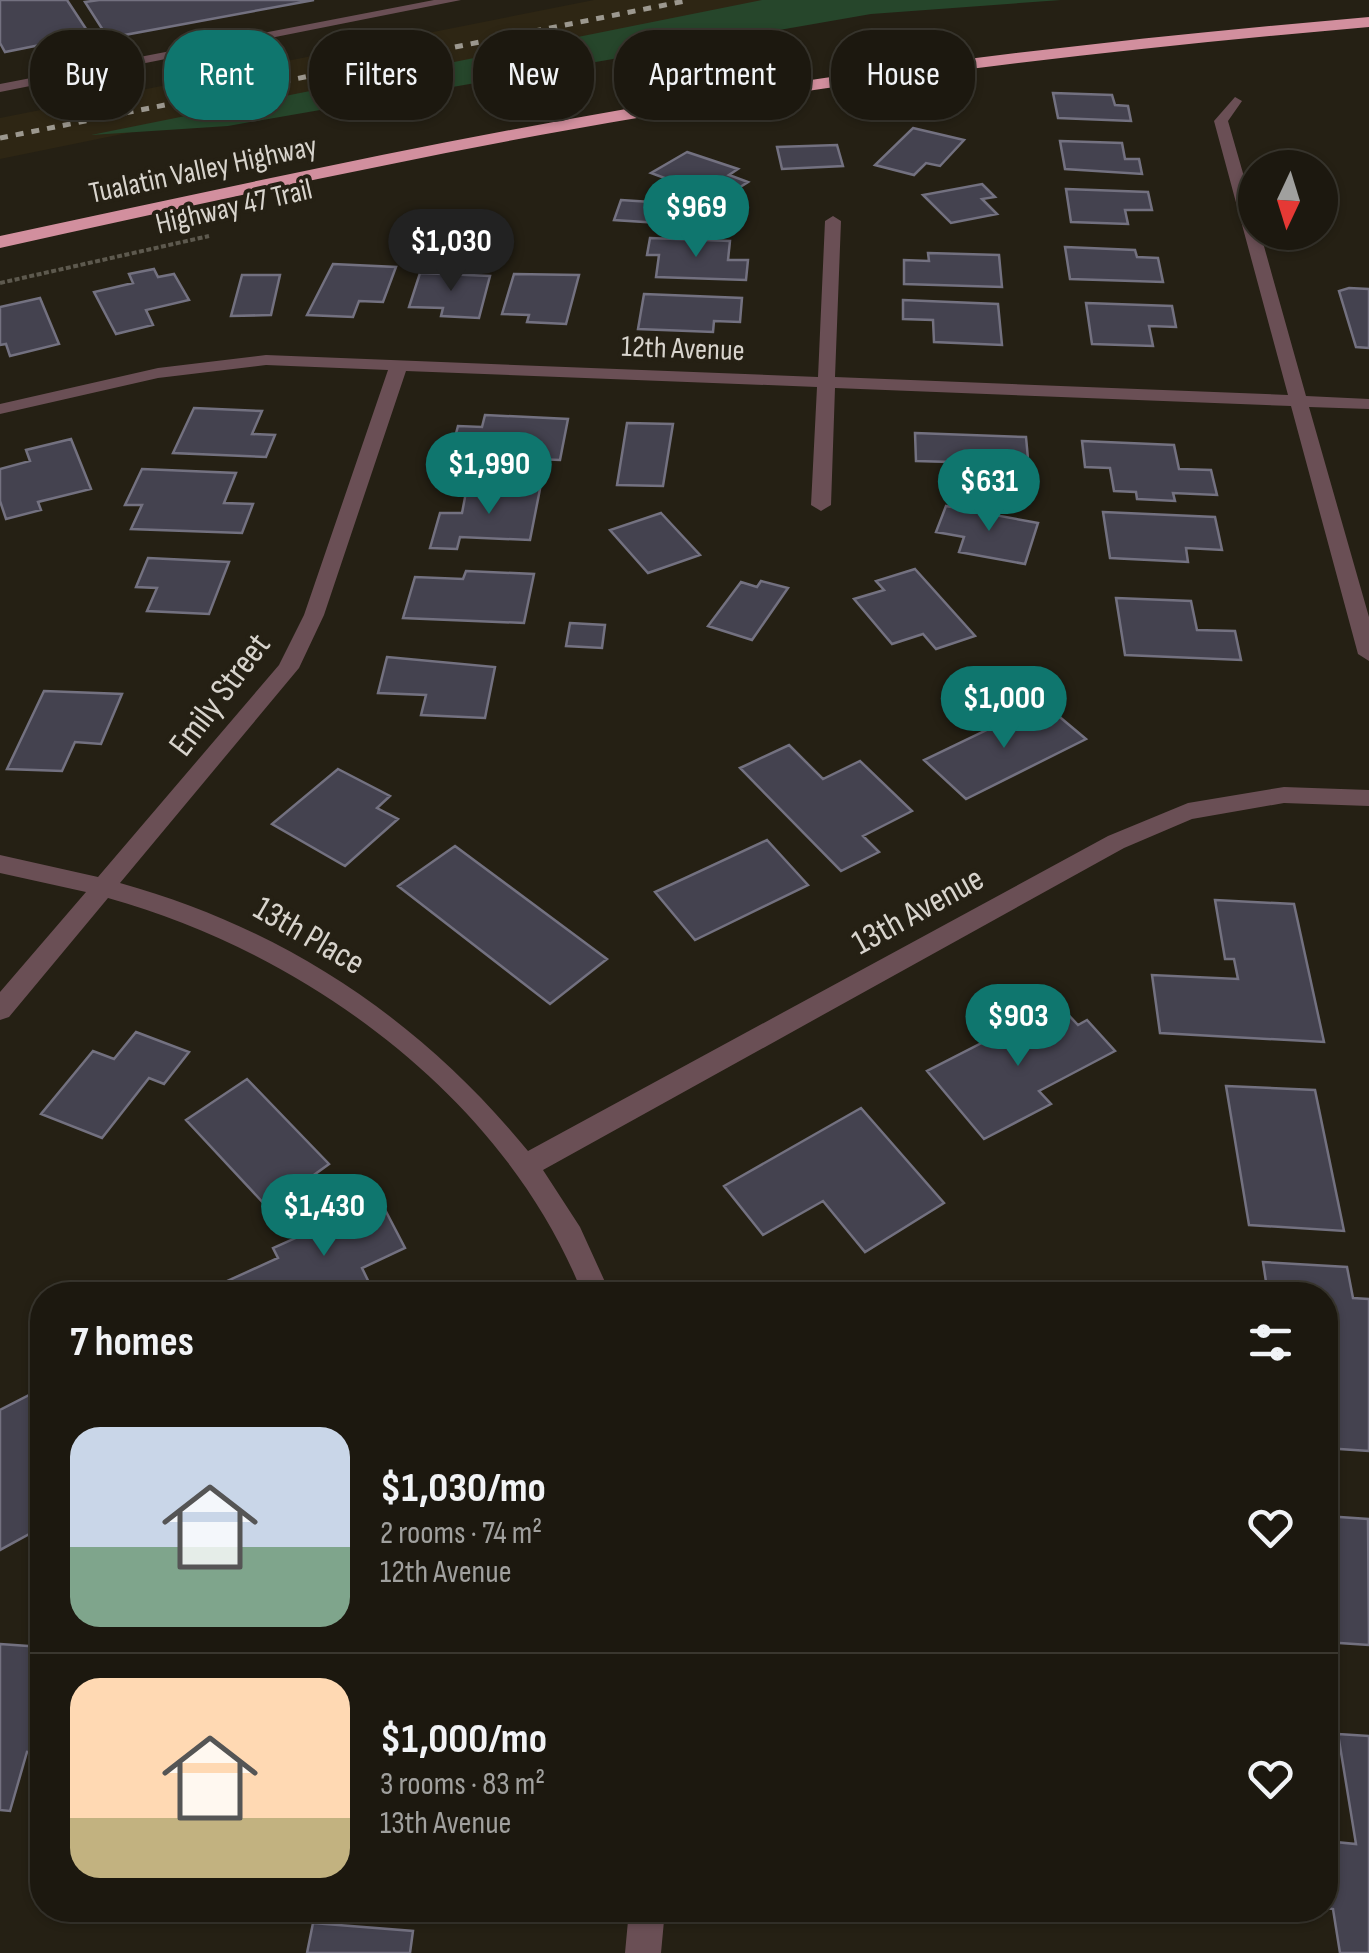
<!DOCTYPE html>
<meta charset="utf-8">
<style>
:root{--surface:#1c180f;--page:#252118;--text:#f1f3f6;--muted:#a0a09e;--line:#3a372f;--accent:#0f766e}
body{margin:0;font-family:"Sofia Sans Condensed",sans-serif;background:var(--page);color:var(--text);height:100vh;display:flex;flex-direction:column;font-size:38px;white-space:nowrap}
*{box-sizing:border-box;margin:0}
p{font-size:32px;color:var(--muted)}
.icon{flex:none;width:55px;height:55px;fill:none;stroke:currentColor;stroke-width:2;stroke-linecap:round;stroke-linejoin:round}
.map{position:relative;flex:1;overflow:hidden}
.details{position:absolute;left:30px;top:1282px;width:1308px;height:640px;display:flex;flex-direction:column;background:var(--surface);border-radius:40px;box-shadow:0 2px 8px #0004,0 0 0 2px var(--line)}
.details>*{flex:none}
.top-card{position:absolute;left:30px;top:30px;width:1310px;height:90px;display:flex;gap:20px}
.needle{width:65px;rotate:184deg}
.fabs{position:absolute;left:1238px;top:150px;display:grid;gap:20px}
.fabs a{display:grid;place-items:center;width:100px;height:100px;border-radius:50%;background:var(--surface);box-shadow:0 2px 8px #0004,0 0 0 2px var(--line);font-size:50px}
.price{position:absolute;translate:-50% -85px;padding:0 22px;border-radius:35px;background:var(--accent);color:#fff;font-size:32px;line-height:65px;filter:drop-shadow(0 2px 5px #0008)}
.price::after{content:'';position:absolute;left:50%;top:60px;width:30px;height:22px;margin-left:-15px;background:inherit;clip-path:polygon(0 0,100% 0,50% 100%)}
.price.on{background:#222;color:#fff}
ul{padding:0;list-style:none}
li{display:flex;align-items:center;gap:30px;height:250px;padding:0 40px}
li+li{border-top:2px solid var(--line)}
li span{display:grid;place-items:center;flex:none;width:280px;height:200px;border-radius:30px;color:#555}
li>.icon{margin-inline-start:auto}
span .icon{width:120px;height:120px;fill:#fffc;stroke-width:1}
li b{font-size:42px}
h2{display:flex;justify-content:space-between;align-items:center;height:120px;padding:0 40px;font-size:42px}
.chip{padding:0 35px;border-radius:40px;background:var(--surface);box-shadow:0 2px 8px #0004,0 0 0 2px var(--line);font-size:35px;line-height:90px}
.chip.on{background:var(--accent);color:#fff}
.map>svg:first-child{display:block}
.built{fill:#2e2614}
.green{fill:#26462b}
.building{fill:#44424f;stroke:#737180;stroke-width:2.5}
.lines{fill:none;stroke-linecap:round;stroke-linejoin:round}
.path{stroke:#5d594e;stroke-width:4;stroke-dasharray:5 2.5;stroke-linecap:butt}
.minor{fill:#6a4f55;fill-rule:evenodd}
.highway{fill:#d28f9e;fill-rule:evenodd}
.rail{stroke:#9c988f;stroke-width:5;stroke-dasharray:8 8;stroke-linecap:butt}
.labels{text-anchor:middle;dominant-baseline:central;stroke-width:8;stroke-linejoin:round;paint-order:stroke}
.far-street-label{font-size:30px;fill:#d8d4cd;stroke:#252014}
.street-label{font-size:35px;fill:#d8d4cd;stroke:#252014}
</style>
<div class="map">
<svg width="1369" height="1953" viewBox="0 0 1369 1953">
<rect width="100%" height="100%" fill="#252014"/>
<path class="built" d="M594,0h185l-779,159v-41z"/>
<path class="green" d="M762,0h299l-190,14 -643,112 -137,9z"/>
<path class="building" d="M0,0h67l23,35 -85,17 -5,-9z
M99,0h215l-206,38 -23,-36z
M1053,93l59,2 3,10 13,1 3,15 -73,-3z
M913,128l51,12 -24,26 -14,-3 -12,12 -39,-10z
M1060,141l62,2 3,16h14l3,15 -77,-5z
M837,145l6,21 -61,3 -5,-22z
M687,152l51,17 -9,6 19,7 -27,17 -70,-26z
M982,184l13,13 -13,2 15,15 -46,9 -28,-28z
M1066,189l82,3 4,18h-27l3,14 -57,-2z
M621,200l75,5 -5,20 -77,-5z
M650,238l80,3 -2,19h20l-2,20 -90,-3 3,-22h-12z
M1065,247l70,3 2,7 21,1 5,24 -93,-3z
M928,253l71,2 3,32 -98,-3v-24l25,1z
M333,264l63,3 -13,35 -24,-1 -6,16 -46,-2z
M154,269l4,8 16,-3 15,26 -43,10 7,15 -37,9 -22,-42 39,-9 -4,-9z
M420,273l70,3 -11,42 -38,-2 2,-8 -34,-1z
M514,274l65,1 -13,49 -39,-2 2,-7 -27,-1z
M242,275h38l-9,40 -40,1z
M1349,288l20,1v59l-13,-1 -17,-56z
M644,294l98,4 -2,24 -26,-1 -1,11 -75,-3z
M40,298l19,46 -49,12 -4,-12 -6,1v-38z
M903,300l95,4 4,41 -68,-3 -1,-22 -30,-1z
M1086,303l86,3 4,21 -27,-1 4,20 -61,-2z
M194,408l68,3 -10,23 23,1 -9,22 -93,-4z
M485,415l83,4 -8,41 -110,-4 8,-30 24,1z
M627,423l46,1 -10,62 -46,-1z
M915,433l111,4 4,44 -78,-3 -1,-16 -35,-1z
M71,439l20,50 -53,13 3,8 -35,9 -6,-18v-32l30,-8 -4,-11z
M1082,441l92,4 5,24 32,1 6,25 -44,-2 2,8 -38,-2 -1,-7 -22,-1 -4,-23 -25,-1z
M142,469l94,4 -12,30 29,1 -11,29 -111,-4 11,-24h-17z
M467,487l73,2 -10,51 -70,-3 -3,12 -27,-1 10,-35h22z
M946,506l92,17 -13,41 -66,-12 5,-15 -28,-5z
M1103,512l112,5 7,33 -36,-2 2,14 -78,-4z
M661,513l39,42 -52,18 -38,-43z
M148,558l81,4 -20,52 -62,-3 10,-23 -21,-1z
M915,569l60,67 -39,13 -13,-15 -31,10 -38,-45 30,-9 -8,-9z
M466,571l68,3 -10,49 -121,-5 12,-41 48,2z
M761,581l27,7 -36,52 -44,-14 33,-44 16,5z
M1116,598l75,3 6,29 38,1 6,29 -116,-5z
M570,623l35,2 -3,23 -36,-2z
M387,657l108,10 -10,51 -64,-3 5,-20 -48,-2z
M44,691l78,3 -21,50 -26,-2 -13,29 -55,-2z
M1043,703l43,36 -120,60 -42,-39z
M789,745l34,34 37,-18 52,50 -49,25 16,16 -38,19 -101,-103z
M338,769l52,27 -13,12 21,11 -53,47 -73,-42z
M767,840l41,45 -113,55 -40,-48z
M455,846l152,113 -57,45 -152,-118z
M1215,900l79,4 30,138 -164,-9 -8,-58 86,4 -4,-20h-9z
M1058,1004l20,21 9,-5 28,31 -76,40 12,13 -67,35 -57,-68z
M136,1032l53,20 -25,32 -15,-6 -47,60 -61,-24 52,-63 21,8z
M247,1079l82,85 -61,44 -82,-88z
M1226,1086l89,4 29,141 -95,-6z
M861,1108l83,95 -79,49 -42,-51 -60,34 -39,-49z
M380,1200l25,48 -43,20 13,27h-168l-2,-4 73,-33 -5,-10z
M1263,1262l84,5 6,31 16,1v152l-44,-3v-153h-57z
M37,1391l5,12v124l-42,23v-140z
M1325,1516l43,3 1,126 -44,-3z
M0,1644l42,3v107l-15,-2 -17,59 -10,-1z
M1338,1734l31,2v217h-29l-7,-44 -8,-1v-67l31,3z
M313,1923l100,8 -3,22h-103z"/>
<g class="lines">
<path class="path" d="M0,283l209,-47"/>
<path class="minor" d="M434,0h27l-461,92v-8z
M1235,97l7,4 -14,20 27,94v17h5l46,164 63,3v10l-60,-2 60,210v44l-11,-7 -67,-248 -456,-18 -4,117 -10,6 -10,-6 6,-118 -411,-16 -82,244 -25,53 -179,215c165,46 300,136 408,268l580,-315 80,-33 96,-16 85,3v16l-85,-3 -92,16 -68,29 -581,322 37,57 31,68h-28c-77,-197 -277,-342 -475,-397l-99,119 -9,3v-28l86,-100 -86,-19v-18l98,22 181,-212 25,-50 84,-245 -122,-5 -108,13 -158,36v-10l158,-36 108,-13 552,22 7,-156 8,-5 8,5 -6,156 453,18 -74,-274z
M629,1910h36l-4,43h-36z"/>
<path class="highway" d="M1369,17v10c-243,21 -485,49 -726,90 -216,36 -429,84 -643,131v-12c214,-46 427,-93 643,-130 241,-40 483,-68 726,-89z"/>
<path class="rail" d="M0,138l690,-138"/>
</g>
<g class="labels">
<g class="far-street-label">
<text transform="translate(203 170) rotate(-12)">Tualatin Valley Highway</text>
<text transform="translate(234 207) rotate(-13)">Highway 47 Trail</text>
<text transform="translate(683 349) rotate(2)">12th Avenue</text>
</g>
<g class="street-label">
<text transform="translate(220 695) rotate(-53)">Emily Street</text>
<text transform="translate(918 911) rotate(-29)">13th Avenue</text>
<text transform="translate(309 936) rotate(30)">13th Place</text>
</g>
</g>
</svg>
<div class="fabs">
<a><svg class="needle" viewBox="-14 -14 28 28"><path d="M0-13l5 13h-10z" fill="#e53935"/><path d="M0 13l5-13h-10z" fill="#a0a09e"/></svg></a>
</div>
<b class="price" style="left:696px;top:260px">$969</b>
<b class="price on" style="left:451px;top:294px">$1,030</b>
<b class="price" style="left:489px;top:517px">$1,990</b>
<b class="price" style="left:989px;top:534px">$631</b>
<b class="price" style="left:1004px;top:751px">$1,000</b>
<b class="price" style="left:1018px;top:1069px">$903</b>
<b class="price" style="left:324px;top:1259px">$1,430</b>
<div class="top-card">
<a class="chip">Buy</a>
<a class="chip on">Rent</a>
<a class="chip">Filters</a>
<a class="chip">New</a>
<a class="chip">Apartment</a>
<a class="chip">House</a>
</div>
<section class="details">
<h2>7 homes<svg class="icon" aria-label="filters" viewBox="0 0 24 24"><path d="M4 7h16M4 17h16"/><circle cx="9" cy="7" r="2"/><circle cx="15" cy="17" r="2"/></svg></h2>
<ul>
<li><span style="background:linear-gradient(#c9d6e8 60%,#7fa58c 0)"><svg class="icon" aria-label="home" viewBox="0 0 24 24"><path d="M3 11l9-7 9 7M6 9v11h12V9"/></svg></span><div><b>$1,030/mo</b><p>2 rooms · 74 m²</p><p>12th Avenue</p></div><svg class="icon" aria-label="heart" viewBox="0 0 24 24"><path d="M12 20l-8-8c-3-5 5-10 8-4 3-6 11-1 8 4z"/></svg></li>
<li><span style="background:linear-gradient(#ffd9b3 70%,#c2b280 0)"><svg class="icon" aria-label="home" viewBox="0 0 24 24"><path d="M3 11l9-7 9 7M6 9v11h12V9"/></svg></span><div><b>$1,000/mo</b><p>3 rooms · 83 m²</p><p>13th Avenue</p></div><svg class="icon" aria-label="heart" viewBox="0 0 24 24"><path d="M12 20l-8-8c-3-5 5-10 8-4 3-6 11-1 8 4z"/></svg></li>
</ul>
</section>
</div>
